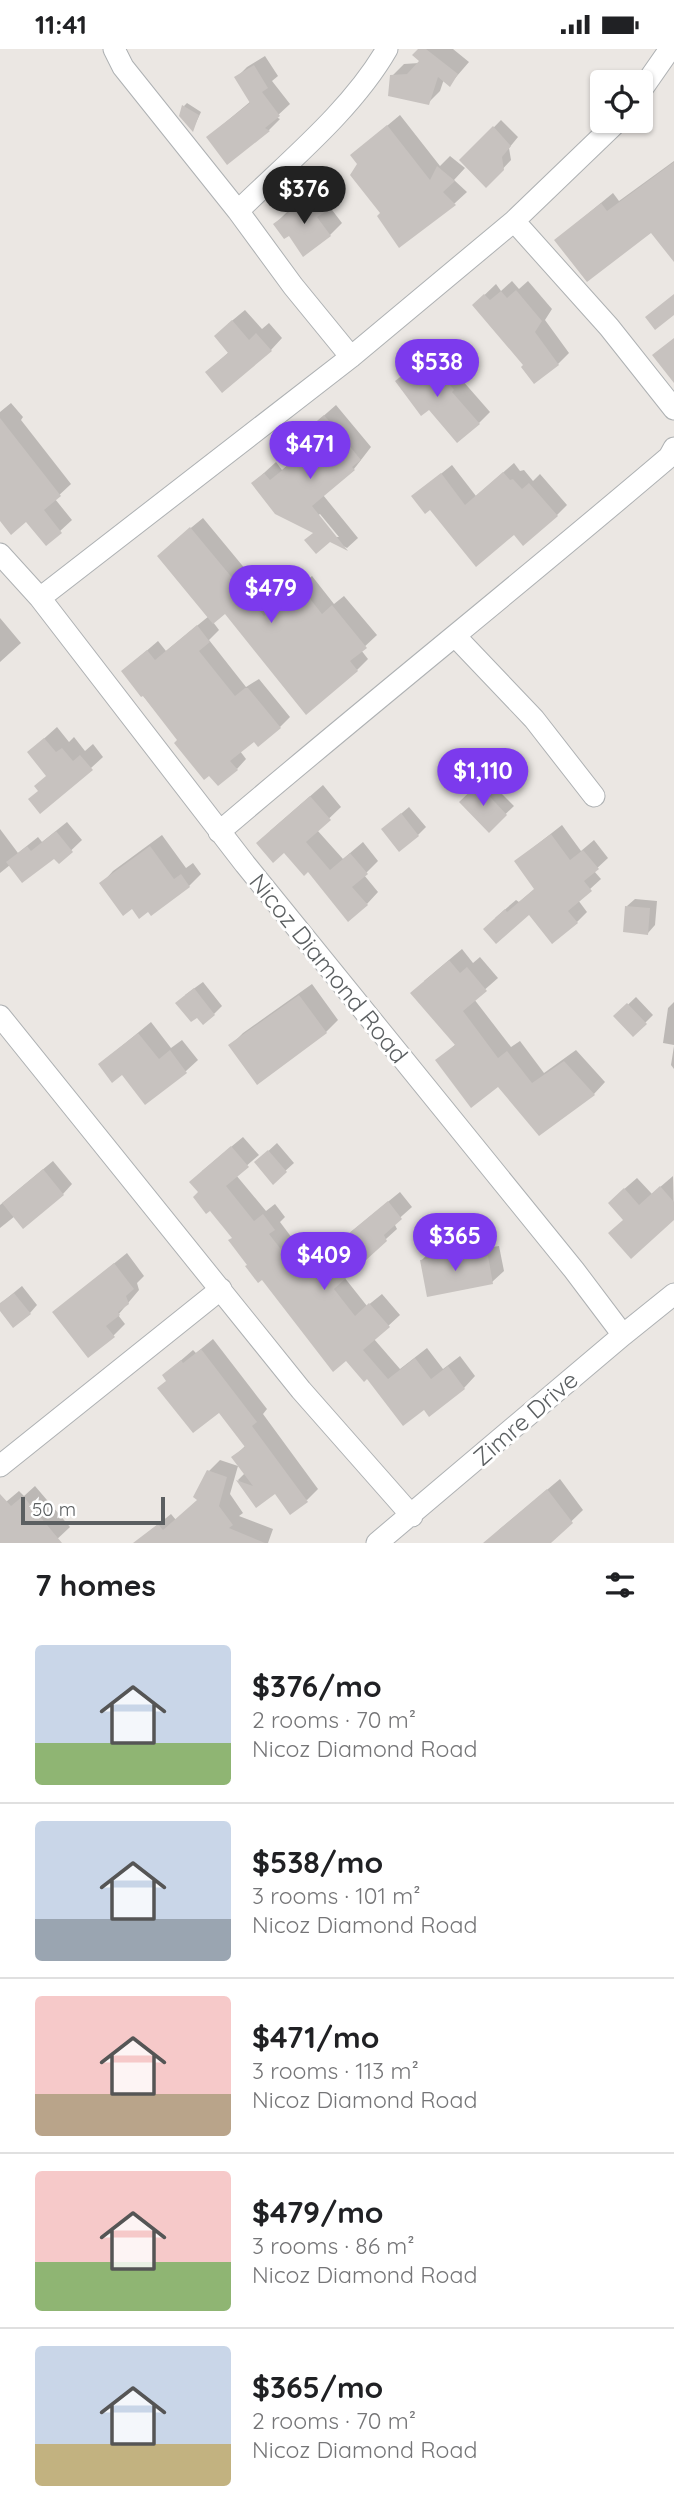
<!DOCTYPE html>
<meta charset="utf-8">
<style>
:root{--surface:#fff;--page:#f2f2f2;--text:#202124;--muted:#757577;--line:#e0e0e0;--accent:#7c3aed}
body{margin:0;font-family:Quicksand,sans-serif;background:var(--page);color:var(--text);height:100vh;display:flex;flex-direction:column;font-size:26px;white-space:nowrap}
*{box-sizing:border-box;margin:0}
p{font-size:23px;color:var(--muted)}
.icon{flex:none;width:38px;height:38px;fill:none;stroke:currentColor;stroke-width:2;stroke-linecap:round;stroke-linejoin:round}
.map{position:relative;height:1494px;overflow:hidden}
.sheet{display:flex;flex-direction:column;background:var(--surface);flex:1}
.sheet>*{flex:none}
.buttons{position:absolute;left:590px;top:21px;display:grid;gap:14px}
.buttons a{display:grid;place-items:center;width:63px;height:63px;border-radius:7px;background:var(--surface);box-shadow:0 2px 5px #0004;font-size:35px}
.scale{position:absolute;left:21px;bottom:18px;width:144px;box-sizing:border-box;padding-left:7px;border:4px solid #5b5f61;border-top:0;font-size:19px;line-height:24px;white-space:nowrap;color:#5b5f61;-webkit-text-stroke:5px #fff;paint-order:stroke}
.price{position:absolute;translate:-50% -60px;padding:0 16px;border-radius:24px;background:var(--accent);color:#fff;font-size:23px;line-height:46px;filter:drop-shadow(0 2px 4px #0008)}
.price::after{content:'';position:absolute;left:50%;top:42px;width:21px;height:16px;margin-left:-10px;background:inherit;clip-path:polygon(0 0,100% 0,50% 100%)}
.price.current{background:#222;color:#fff}
ul{padding:0;list-style:none}
li{display:flex;align-items:center;gap:21px;height:175px;padding:0 35px}
li+li{border-top:2px solid var(--line)}
li span{display:grid;place-items:center;flex:none;width:196px;height:140px;border-radius:7px;color:#555}
li>.icon{margin-inline-start:auto}
span .icon{width:84px;height:84px;fill:#fffc;stroke-width:1}
li b{font-size:30px}
h2{display:flex;justify-content:space-between;align-items:center;height:84px;padding:0 35px;font-size:30px}
.status{display:flex;justify-content:space-between;align-items:center;height:49px;padding:0 35px;background:var(--surface);direction:ltr}
.status svg{height:19px;fill:currentColor}
.map>svg:first-child{display:block}
.shadow{fill:#0003;fill-rule:evenodd}
.building{fill:#c7c2bf}
.lines{fill:none;stroke-linecap:round;stroke-linejoin:round}
.minor-casing{stroke:#aeb1b3;stroke-width:23}
.minor{stroke:#fff;stroke-width:21}
.labels{text-anchor:middle;dominant-baseline:central;stroke-width:6;stroke-linejoin:round;paint-order:stroke}
.street-label{font-size:24px;fill:#5b5f61;stroke:#fff}
</style>
<div class="status"><b>11:41</b><svg viewBox="0 0 49 12"><path d="M0 12V9h3v3zM5 12V6h3v6zM10 12V3h3v9zM15 12V0h3v12zM26 1h20v11H26zM47 4h2v5h-2z"/></svg></div>
<div class="map">
<svg width="674" height="1494" viewBox="0 0 674 1494">
<rect width="100%" height="100%" fill="#ebe7e3"/>
<path class="shadow" d="M420,0h33l16,13 -19,22 -6,-5 -4,12 -12,12 -36,-27 12,-12 15,-1z
M265,7l13,20 -6,5 18,23 -14,13 4,2 -11,11 -41,32 -20,-25 43,-36 -15,-23 11,-11z
M187,54l14,9 -8,17 -9,-23z
M400,66l40,51 10,-10 15,12 -11,12 13,12 -12,11 -56,43 -40,-82 -7,-9z
M501,71l17,17 -9,11 2,12 -24,26 -25,-26z
M674,112v98l-22,-28 -96,9 57,-47 6,8z
M326,135l10,15 -7,7 13,17 -12,12 -41,-1 -14,-10 12,-12z
M512,232l7,8 9,-8 24,28 -7,11 24,33 -11,11 -33,1 -51,-60 22,-21 5,7z
M245,261l17,19 7,-6 13,15 -11,12 -52,11 10,-9 -1,-28z
M443,301l21,28 -2,2 28,32 -11,11 -50,-16 -32,-26 37,-30z
M11,354l12,14 -2,3 50,64 -16,15 17,21 -26,24 -20,-24 -26,-1v-107z
M336,356l35,42 -17,22 -31,26 35,43 -11,10 -32,-16 -62,-49 23,-21 6,8 19,-16 3,-21zM320,465l19,23h-4l-18,-21z
M514,414l6,8 4,-1 9,11 7,-7 27,31 -10,10 -42,18 -85,-25 -17,-12 39,-31 24,31z
M203,469l73,88 36,-30 22,28 10,-8 33,39 -16,15 7,9 -11,11 -132,-58 -12,10 6,8 -10,10 37,47 13,-8 31,38 -10,10 -26,13 -14,11 6,8 -9,10 -58,-29 -56,-69 35,-30 8,10 43,-35 -39,-71z
M0,569l21,25 -21,19z
M57,678l12,15 5,-5 11,14 8,-7 10,13 -12,11 -52,22 9,-15 -19,-23z
M486,729l28,28 -25,24 -27,-28z
M323,736l18,22 -24,23 26,29 20,-17 15,19 -14,14 14,17 -11,12 -59,-34 -38,-39z
M409,758l17,20 -8,8 -35,-6z
M67,773l15,18 -23,22 -5,-6 -44,9 -10,8v-44l18,24 20,-16 4,5z
M562,776l19,26 13,-11 14,18 -14,13 7,8 -23,21 9,12 -10,10 -48,-9 -34,5 21,-18 3,2 17,-14 -20,-27z
M162,786l24,33 7,-5 8,11 -12,12 -40,24 -16,-3 -31,-24 11,-12z
M635,850l22,2 -2,24 -7,8 -21,-27z
M462,900l11,14 7,-6 18,21 -24,21 37,48 9,-6 24,32 32,-23 29,32 -11,12 -96,-9 -60,-25 18,-16 -32,-63z
M203,933l19,24 -8,8 -29,-19z
M312,935l26,36 -12,12 -68,50 -27,-37 12,-12z
M636,948l17,18 -20,20 -17,-19z
M674,953v43l-11,-2 5,-35z
M151,973l20,26 11,-8 16,20 -12,11 -63,2 -23,-9z
M674,997v23l-3,-4z
M243,1088l16,18 -23,20 30,36 9,-7 10,13 -5,5 30,40 13,-11 2,2 75,-61 12,15 -18,16 3,6 -53,48 23,29 15,-12 18,21 -26,24 26,30 27,-21 16,21 17,-13 15,20 -11,12 -40,20 -57,-31 -133,-140 -34,-45 2,-21z
M277,1094l17,20 -21,19 -9,-27z
M53,1112l19,23 -9,10 -48,22 -15,12v-23z
M673,1127l1,41 -49,2 -3,-28 15,-13 15,16z
M484,1191l2,8 13,-2 5,25 -12,11 -70,-22 11,-12z
M127,1204l17,23 -7,7 2,7 -21,25 7,9 -12,12 -59,-24z
M22,1237l15,19 -7,8 -30,-5 6,-9z
M213,1290l54,70 -4,5 55,75 -11,11 -32,-8 -18,13 -19,-25 7,-7 -11,-16 12,-12 -27,-34 -51,-31 -4,-5 29,-25 3,3z
M220,1411l18,6 -8,28 13,19 -4,3 34,13 -5,14h-133l36,-29 5,6 23,-21 10,-28z
M560,1430l23,31 -34,33h-27l-2,-3 -3,3h-28l-1,-2 12,-12z
M35,1437l35,41 -17,16h-10l-3,-4 -5,4h-35v-36l19,-16 5,5z"/>
<path class="building" d="M418,0h8l32,25 -8,13 -12,-10 -9,28 -41,-9 2,-21 17,-1 12,-13 -7,-6z
M254,16l14,23 -6,4 18,24 -15,12 5,3 -43,34 -21,-28 44,-34 -16,-26z
M182,56l17,10 -6,17 -14,-16z
M387,76l43,55 7,-14 18,15 -12,11 13,13 -57,43 -22,-32 3,-3 -30,-38 7,-11 -7,-9z
M493,77l18,20 -9,11 2,13 -18,18 -27,-28z
M674,113v100l-23,-29 -64,49 -33,-42 47,-37 6,8z
M313,146l12,17 -8,5 14,19 -28,21 -14,-21 -5,3 -11,-15z
M516,241l26,31 -7,11 24,33 -25,19 -13,-17 2,-2 -51,-60 12,-11 6,6 11,-9 6,7z
M674,245v21l-19,15 -10,-13z
M232,271l17,20 7,-7 16,18 -50,42 -17,-21 23,-19 -14,-17z
M674,289v45l-22,-28z
M431,311l23,30 -2,2 28,32 -23,19 -28,-33 -8,6 -26,-35 26,-20z
M324,366l37,45 -9,7 3,3 -43,36 36,45 -18,-9 -14,12 -12,-14 9,-7 -38,-19 -24,-31 13,-10 6,7 30,-24 -10,-12z
M0,369l61,78 -17,14 18,23 -16,13 -20,-24 -15,13 -11,-14z
M503,423l7,8 3,-1 9,10 7,-6 29,33 -35,30 -9,-11 -38,32 -46,-57 -5,4 -14,-18 30,-23 24,32z
M190,478l74,89 36,-30 22,28 10,-9 35,43 -17,13 8,10 -52,44 -81,-101 -12,10 -56,-68z
M197,576l13,17 -11,9 36,45 10,-8h3l33,40 -23,19 -4,-5 -24,19 8,9 -20,16 -9,-10 -5,4 -30,-37 3,-3 -34,-44 -2,1 -20,-26 26,-21 8,10z
M44,689l12,14 6,-4 11,13 7,-6 13,15 -53,44 -12,-15 10,-8 -4,-5 12,-10 -19,-24z
M478,735l29,31 -18,18 -30,-31z
M310,747l21,24 -25,22 24,28 20,-17 18,21 -16,13 16,18 -20,17 -40,-50 -4,4 -20,-23 -11,10 -17,-20z
M401,764l18,23 -20,16 -18,-23z
M56,782l17,21 -14,12 -5,-5 -32,24 -16,-21 21,-16 4,5z
M551,785l19,26 13,-10 16,19 -15,12 8,10 -24,20 10,12 -26,21 -23,-29 -33,29 -13,-15 22,-20 2,3 27,-23 -20,-28z
M150,797l24,33 7,-5 9,13 -39,29 -3,-4 -9,7 -7,-10 -9,7 -24,-33z
M625,857l25,2 -2,27 -25,-3z
M449,911l11,13 7,-6 20,24 -24,20 35,47 9,-7 25,32 32,-22 31,34 -56,41 -41,-49 -27,21 -36,-48 20,-15 -45,-52z
M194,939l21,27 -12,10 -6,-7 -6,4 -16,-19z
M299,946l28,38 -70,52 -29,-40z
M627,954l20,21 -14,13 -20,-21z
M138,984l21,26 11,-9 17,23 -42,32 -23,-30 -10,8 -14,-19z
M231,1097l18,21 -23,19 28,35 9,-7 12,16 -6,4 29,37 13,-10 2,2 75,-62 14,18 -18,16 3,6 -53,48 21,27 14,-13 21,24 -27,23 25,29 27,-21 16,21 17,-13 17,23 -36,28 -5,-7 -21,16 -36,-47 -3,3 -18,-21 -13,11 -71,-92 -4,3 -13,-17 2,-1 -19,-25 4,-2 -22,-27 -4,3 -13,-17 5,-5 -9,-10z
M268,1101l19,22 -14,13 -19,-23z
M43,1120l21,26 -41,34 -21,-26z
M660,1137l14,16v18l-43,39 -23,-26 15,-13 -15,-17 16,-15 15,17z
M473,1202l1,8 14,-3 5,28 -66,13 -7,-37z
M114,1214l20,26 -8,7 3,8 -11,8 2,3 -14,11 9,11 -27,21 -36,-46z
M14,1244l17,21 -18,14 -13,-17v-8z
M201,1300l56,73 -5,4 56,76 -18,13 -15,-21 -19,14 -20,-28 17,6 -22,-29 14,-10 -26,-34 -26,20 -36,-45 9,-7 -4,-6 19,-15 2,3z
M207,1421l20,7 -8,29 14,19 -4,3 36,15h-132l25,-19 5,6 34,-30 -4,-3z
M547,1440l26,34 -22,20h-68z
M0,1445l11,12 12,-10 39,47h-62z"/>
<g class="lines">
<defs>
<path id="minor" d="M114,0l9,18 115,144 55,75 58,71
M640,43l30,-43
M238,162c50,-49 114,-101 149,-162
M514,172l95,106 65,82
M0,505l40,44 205,266 329,406 49,65
M40,549l311,-241 163,-136 104,-100
M455,587l79,83 60,77
M219,783c149,-127 301,-248 450,-375l5,-9
M0,967l301,374 111,126
M0,1417l221,-177
M377,1494l246,-208 51,-41"/>
</defs>
<use href="#minor" class="minor-casing"/>
<use href="#minor" class="minor"/>
</g>
<g class="labels">
<g class="street-label">
<text transform="translate(329 919) rotate(51)">Nicoz Diamond Road</text>
<text transform="translate(525 1369) rotate(-41)">Zimre Drive</text>
</g>
</g>
</svg>
<div class="buttons">
<a><svg class="icon" aria-label="locate" viewBox="0 0 24 24"><circle cx="12" cy="12" r="6"/><path d="M12 2v4M12 18v4M2 12h4M18 12h4"/></svg></a>
</div>
<div class="scale">50 m</div>
<b class="price current" style="left:304px;top:177px">$376</b>
<b class="price" style="left:437px;top:350px">$538</b>
<b class="price" style="left:310px;top:432px">$471</b>
<b class="price" style="left:271px;top:576px">$479</b>
<b class="price" style="left:483px;top:759px">$1,110</b>
<b class="price" style="left:455px;top:1224px">$365</b>
<b class="price" style="left:324px;top:1243px">$409</b>
</div>
<section class="sheet">
<h2>7 homes<svg class="icon" aria-label="filters" viewBox="0 0 24 24"><path d="M4 7h16M4 17h16"/><circle cx="9" cy="7" r="2"/><circle cx="15" cy="17" r="2"/></svg></h2>
<ul>
<li><span style="background:linear-gradient(#c9d6e8 70%,#8fb573 0)"><svg class="icon" aria-label="home" viewBox="0 0 24 24"><path d="M3 11l9-7 9 7M6 9v11h12V9"/></svg></span><div><b>$376/mo</b><p>2 rooms · 70 m²</p><p>Nicoz Diamond Road</p></div></li>
<li><span style="background:linear-gradient(#c9d6e8 70%,#9aa5b1 0)"><svg class="icon" aria-label="home" viewBox="0 0 24 24"><path d="M3 11l9-7 9 7M6 9v11h12V9"/></svg></span><div><b>$538/mo</b><p>3 rooms · 101 m²</p><p>Nicoz Diamond Road</p></div></li>
<li><span style="background:linear-gradient(#f6c9c9 70%,#b9a48a 0)"><svg class="icon" aria-label="home" viewBox="0 0 24 24"><path d="M3 11l9-7 9 7M6 9v11h12V9"/></svg></span><div><b>$471/mo</b><p>3 rooms · 113 m²</p><p>Nicoz Diamond Road</p></div></li>
<li><span style="background:linear-gradient(#f6c9c9 65%,#8fb573 0)"><svg class="icon" aria-label="home" viewBox="0 0 24 24"><path d="M3 11l9-7 9 7M6 9v11h12V9"/></svg></span><div><b>$479/mo</b><p>3 rooms · 86 m²</p><p>Nicoz Diamond Road</p></div></li>
<li><span style="background:linear-gradient(#c9d6e8 70%,#c2b280 0)"><svg class="icon" aria-label="home" viewBox="0 0 24 24"><path d="M3 11l9-7 9 7M6 9v11h12V9"/></svg></span><div><b>$365/mo</b><p>2 rooms · 70 m²</p><p>Nicoz Diamond Road</p></div></li>
</ul>
</section>
